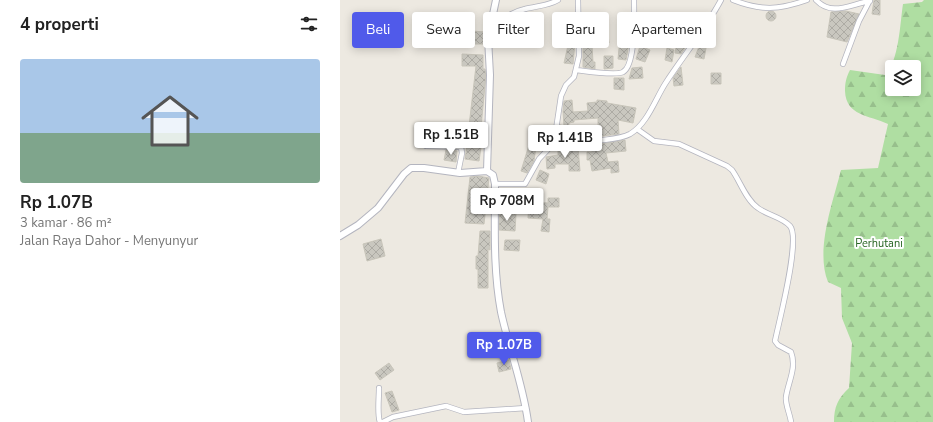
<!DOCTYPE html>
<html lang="id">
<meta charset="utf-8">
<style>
:root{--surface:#fff;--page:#f6f6f6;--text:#222;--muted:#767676;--accent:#505aea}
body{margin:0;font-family:"Nunito Sans",sans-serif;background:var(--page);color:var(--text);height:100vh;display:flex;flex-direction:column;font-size:15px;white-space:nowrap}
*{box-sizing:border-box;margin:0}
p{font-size:13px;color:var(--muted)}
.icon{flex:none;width:22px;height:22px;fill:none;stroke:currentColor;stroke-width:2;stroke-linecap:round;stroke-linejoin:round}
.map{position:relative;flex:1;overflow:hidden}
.side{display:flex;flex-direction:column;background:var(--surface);width:340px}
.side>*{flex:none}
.banner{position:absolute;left:12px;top:12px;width:380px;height:36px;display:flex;gap:8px}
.tools{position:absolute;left:545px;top:60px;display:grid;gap:8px}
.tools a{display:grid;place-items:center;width:36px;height:36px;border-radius:4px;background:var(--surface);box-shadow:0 2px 10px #0003;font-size:20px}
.price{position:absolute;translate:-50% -34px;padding:0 9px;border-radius:4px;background:#fff;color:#222;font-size:13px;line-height:26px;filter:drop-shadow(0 1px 2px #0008)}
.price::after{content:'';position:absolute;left:50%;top:24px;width:12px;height:9px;margin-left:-6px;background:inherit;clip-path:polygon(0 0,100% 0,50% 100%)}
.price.current{background:var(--accent);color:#fff}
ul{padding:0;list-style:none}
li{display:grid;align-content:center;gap:8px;height:212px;padding:0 20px}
li span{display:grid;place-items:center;height:124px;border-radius:4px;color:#555}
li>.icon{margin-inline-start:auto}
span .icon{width:72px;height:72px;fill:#fffc;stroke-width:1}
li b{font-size:17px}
h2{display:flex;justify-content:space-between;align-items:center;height:48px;padding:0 20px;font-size:17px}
.tag{padding:0 14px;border-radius:4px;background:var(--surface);box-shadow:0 2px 10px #0003;font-size:14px;line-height:36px}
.tag.current{background:var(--accent);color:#fff}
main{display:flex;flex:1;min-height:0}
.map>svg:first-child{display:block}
.forest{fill:url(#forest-firs);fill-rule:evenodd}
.building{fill:url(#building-cross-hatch);stroke:#c8c5ba}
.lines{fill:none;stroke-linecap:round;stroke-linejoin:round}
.street-casing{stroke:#b4b5bf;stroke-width:6}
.secondary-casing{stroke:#b4b5bf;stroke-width:8}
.street{stroke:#fff;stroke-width:4.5}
.secondary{stroke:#fff;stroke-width:6}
.labels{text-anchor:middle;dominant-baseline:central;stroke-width:4;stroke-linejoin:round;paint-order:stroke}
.park-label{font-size:11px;fill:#276522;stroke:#fff}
</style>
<main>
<section class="side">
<h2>4 properti<svg class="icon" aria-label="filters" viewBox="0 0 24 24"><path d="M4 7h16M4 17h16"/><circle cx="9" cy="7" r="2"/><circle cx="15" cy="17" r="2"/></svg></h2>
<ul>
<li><span style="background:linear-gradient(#a9c7e8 60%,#7fa58c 0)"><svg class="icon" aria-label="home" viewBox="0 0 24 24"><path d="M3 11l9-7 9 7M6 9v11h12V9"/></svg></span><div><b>Rp 1.07B</b><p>3 kamar · 86 m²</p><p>Jalan Raya Dahor - Menyunyur</p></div></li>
</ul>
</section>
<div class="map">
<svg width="593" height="422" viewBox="0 0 593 422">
<defs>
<pattern id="forest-firs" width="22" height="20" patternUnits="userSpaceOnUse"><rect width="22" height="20" fill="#afdea2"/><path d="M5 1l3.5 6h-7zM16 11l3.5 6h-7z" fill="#97bf8c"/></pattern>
<pattern id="building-cross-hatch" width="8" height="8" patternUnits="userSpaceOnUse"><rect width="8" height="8" fill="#c9c7bf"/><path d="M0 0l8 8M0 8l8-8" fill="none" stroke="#adaba4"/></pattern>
</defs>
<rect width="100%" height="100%" fill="#ede9e1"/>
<path class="forest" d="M584,0h9v422h-99c0,-15 4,-24 15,-34l3,-45 -10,-25 -1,-30 -13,-6c-13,-32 5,-80 13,-112l37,-2 10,-44c-19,-9 -42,-8 -43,-33 0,-8 1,-13 5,-21l35,5c14,-13 15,-52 18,-71l19,-2zM552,67h22v22h-22z"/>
<path class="building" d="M534,0h6v15l-8,-1z
M426 16a5 5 0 1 1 10 0a5 5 0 1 1-10 0Z
M506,11l13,3 -12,28 -20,-5 4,-25z
M132,31l13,1 -1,12h-13z
M243,33h12l1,4 12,-2 1,8 -17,3 1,16h2v7l-12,-2z
M363,36l5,1 -4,22 -9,-2z
M280,38h10l-4,22 -8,-1z
M338,38l9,2 -2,8 -4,6 -6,-1z
M229,41l6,1 -2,22 -9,-1z
M300,46l10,4 -5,12 -9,-3z
M327,48l7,2 -2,12 -7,-2z
M122,54l21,1v14h2l1,6 -5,52 -12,-1 7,-60h-14z
M264,56h9v12l-9,1z
M302,67l1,11 -14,1 3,-11z
M341,67l2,18 -9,1 -1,-8z
M371,73h10v11h-10z
M274,78h10v12l-10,-1z
M232,100l1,12 15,-1 -1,-8 10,-1v-2l10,1v2l29,5 -3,15 -15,-3 1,14 -26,3 -1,-8 6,-1v-10l-24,2v2l-5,1 -2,15 -9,1 2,-14 4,1 -1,-15 1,-10z
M88,134h19v9l-19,-1z
M285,140l1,11 -20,2 2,9 10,-1 1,11 -8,1v-5l-19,3 -2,-11h-3v-8h5v-7z
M127,145l14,2 -2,14 -14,-2z
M189,145l7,1 -2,15 -7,12 -6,-2z
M218,147h20l2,24h-11v-7h-14v4l-8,1 -1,-12 12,-2z
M106,150l11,1 -1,11 -12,-2z
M200,170l9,4 -3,10 -10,-4z
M138,176l11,2 -5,46 -19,-1 5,-46z
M208,198h11v9h-11l-1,12h3l-1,13 -8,-1 2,-12 -15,-1 1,-16 19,1z
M159,213l17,1 -1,17 -16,-1z
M140,231h10v19l-2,-1v39h-10v-19h-2v-13h2z
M41,239l4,17 -18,5 -4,-17z
M165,240h15l-1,11 -15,-1z
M169,360l2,9 -12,3 -2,-9z
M49,363l5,7 -14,10 -5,-7z
M52,391l7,19 -7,2 -7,-19z"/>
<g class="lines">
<defs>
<path id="street" d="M393,0c28,11 46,10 74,0
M476,0c16,17 35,4 54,1
M150,30c10,-10 21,-18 35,-21 11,-3 23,-3 33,-9
M503,64l16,-43 11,-21
M236,70c9,1 40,6 47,2 13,-7 11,-58 11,-72
M297,129l17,12 25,3 48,22 5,4c8,11 14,30 26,38 9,7 24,9 32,18 11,13 -11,95 -15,115l3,4 13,7c6,16 -3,30 -5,45 -1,7 4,17 5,25
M214,143l7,-47 5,-11 8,-8 5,-21 -1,-56
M86,146l35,1 1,6 -4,20
M155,184h30l14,-25 15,-16c18,-2 61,-1 76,-9 17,-10 25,-34 35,-50 18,-28 40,-54 56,-84
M39,388c0,10 -2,27 1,34
M43,422l10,-5 53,-11 18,6 62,-4"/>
<path id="secondary" d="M147,171l6,4 2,9c0,42 -2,86 6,128 8,37 22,72 27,110
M147,171l3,-96 -2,-37 8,-38
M0,236l18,-11 20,-17 26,-34 7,-6h13l36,5 27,-2"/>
</defs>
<use href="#street" class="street-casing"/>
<use href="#secondary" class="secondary-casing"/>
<use href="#street" class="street"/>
<use href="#secondary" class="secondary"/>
</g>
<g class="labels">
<g class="park-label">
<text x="539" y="243">Perhutani</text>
</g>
</g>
</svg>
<div class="tools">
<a><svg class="icon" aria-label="layers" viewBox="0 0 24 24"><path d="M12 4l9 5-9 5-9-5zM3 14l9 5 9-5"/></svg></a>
</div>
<b class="price" style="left:111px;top:156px">Rp 1.51B</b>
<b class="price" style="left:225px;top:159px">Rp 1.41B</b>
<b class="price" style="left:167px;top:222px">Rp 708M</b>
<b class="price current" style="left:164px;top:366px">Rp 1.07B</b>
<div class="banner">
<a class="tag current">Beli</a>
<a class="tag">Sewa</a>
<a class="tag">Filter</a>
<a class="tag">Baru</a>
<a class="tag">Apartemen</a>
</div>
</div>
</main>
